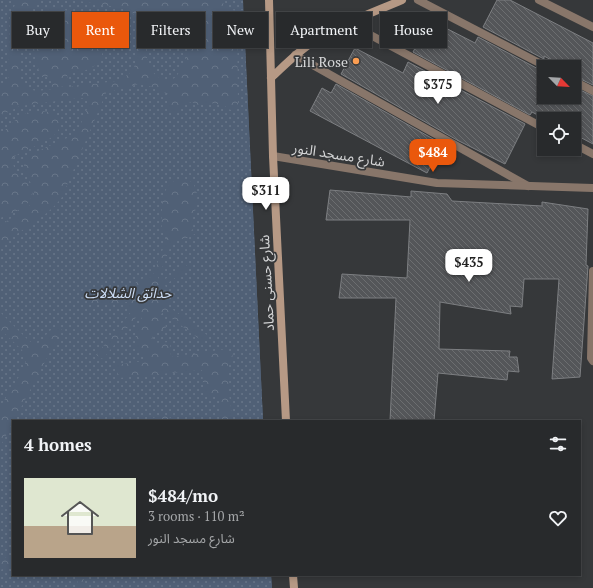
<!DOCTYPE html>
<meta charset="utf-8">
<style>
:root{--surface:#282a2c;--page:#303234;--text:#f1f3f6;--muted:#a5a7a9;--line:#444648;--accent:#ea580c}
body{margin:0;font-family:"PT Serif","Noto Sans Arabic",serif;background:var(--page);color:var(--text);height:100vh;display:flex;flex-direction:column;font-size:15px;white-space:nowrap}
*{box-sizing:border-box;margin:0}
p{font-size:13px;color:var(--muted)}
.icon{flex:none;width:22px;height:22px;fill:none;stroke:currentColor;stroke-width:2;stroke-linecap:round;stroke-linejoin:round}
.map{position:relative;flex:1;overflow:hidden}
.drawer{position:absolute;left:12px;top:420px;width:569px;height:156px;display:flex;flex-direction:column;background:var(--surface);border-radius:0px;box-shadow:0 2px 6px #0003,0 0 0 1px var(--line)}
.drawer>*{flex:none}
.guide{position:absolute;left:12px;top:12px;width:569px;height:36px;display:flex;gap:8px}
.needle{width:26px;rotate:115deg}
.tools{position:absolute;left:537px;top:60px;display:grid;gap:8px}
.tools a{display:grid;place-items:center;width:44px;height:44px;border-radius:0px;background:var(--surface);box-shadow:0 2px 6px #0003,0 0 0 1px var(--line);font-size:20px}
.price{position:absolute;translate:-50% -34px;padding:0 9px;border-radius:8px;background:#fff;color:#222;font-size:13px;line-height:26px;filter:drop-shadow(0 1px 2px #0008)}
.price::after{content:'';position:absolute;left:50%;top:24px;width:12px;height:9px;margin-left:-6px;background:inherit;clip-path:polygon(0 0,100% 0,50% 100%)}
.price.active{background:var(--accent);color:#fff}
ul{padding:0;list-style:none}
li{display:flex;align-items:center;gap:12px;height:100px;padding:0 12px}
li+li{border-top:1px solid var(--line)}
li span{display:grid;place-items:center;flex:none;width:112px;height:80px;border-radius:0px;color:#555}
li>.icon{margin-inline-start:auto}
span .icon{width:48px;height:48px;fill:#fffc;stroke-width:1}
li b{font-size:17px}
h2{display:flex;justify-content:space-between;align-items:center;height:48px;padding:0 12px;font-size:17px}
.tag{padding:0 14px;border-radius:0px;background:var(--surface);box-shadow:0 2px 6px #0003,0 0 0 1px var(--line);font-size:14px;line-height:36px}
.tag.active{background:var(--accent);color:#fff}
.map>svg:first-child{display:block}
.park{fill:url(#park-crowns)}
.garden{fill:url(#garden-dots);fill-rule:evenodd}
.building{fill:url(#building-back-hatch);stroke:#7d7f82}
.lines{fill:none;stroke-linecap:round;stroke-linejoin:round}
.service{stroke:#88766a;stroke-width:8}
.minor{stroke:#88766a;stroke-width:8}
.secondary{stroke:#b69985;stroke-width:8}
.poi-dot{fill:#fc9e52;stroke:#36383a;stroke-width:1.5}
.labels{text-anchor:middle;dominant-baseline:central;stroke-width:3.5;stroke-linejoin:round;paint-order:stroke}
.poi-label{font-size:14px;fill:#d5d6d7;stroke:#36383a;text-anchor:end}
.street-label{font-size:14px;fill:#d5d6d7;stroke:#36383a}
.park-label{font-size:14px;font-style:italic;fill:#ccddf5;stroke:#36383a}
</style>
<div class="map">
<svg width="593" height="588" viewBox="0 0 593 588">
<defs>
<pattern id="park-crowns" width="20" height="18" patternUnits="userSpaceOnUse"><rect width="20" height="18" fill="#506076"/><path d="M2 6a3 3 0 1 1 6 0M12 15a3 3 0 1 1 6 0" fill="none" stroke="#687689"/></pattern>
<pattern id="garden-dots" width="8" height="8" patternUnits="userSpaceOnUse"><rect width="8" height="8" fill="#506076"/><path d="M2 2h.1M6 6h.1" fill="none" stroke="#687689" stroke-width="1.8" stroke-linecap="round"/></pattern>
<pattern id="building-back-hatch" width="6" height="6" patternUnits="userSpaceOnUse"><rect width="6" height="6" fill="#545659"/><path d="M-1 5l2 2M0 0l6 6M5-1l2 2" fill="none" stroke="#6c6e70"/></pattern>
</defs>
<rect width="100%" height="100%" fill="#36383a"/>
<path class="park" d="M0,0h243l20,421h-250v154h258l1,13h-272z"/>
<path class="garden" d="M0,0h17l-7,16 -2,65 -8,7z
M41,0h32l49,8 10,4 5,9v38l-3,8 -4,6 -7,5 -7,3 -79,10c-6,-1 -13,-3 -15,-9 -3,-9 -3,-42 0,-50 3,-11 9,-25 19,-32zM54,8c14,2 30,6 41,14 14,11 11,38 -4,46 -7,4 -17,4 -24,5l1,13 -16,2 -2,-12 -8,1 -2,-2c-5,-21 -19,-64 14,-67z
M222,0h21v10c-11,1 -18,1 -21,-10z
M170,18c5,1 10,2 15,4 20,9 -1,39 -7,52l-2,3 -6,4c-7,-1 -14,-4 -18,-10 -9,-13 -8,-40 6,-50 3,-2 7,-2 12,-3z
M237,25h7l19,396h-30l-4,-27 -1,-33h5l-1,-10h-4l-1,-2 -56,8 -1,-15 -17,1 -1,-11 14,-3 -1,-9 -5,-4 3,-4 39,29 5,-6 -39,-29 1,-10 -4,-11 24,-17 -4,-4 -22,17 -5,-3 15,-38 15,-2 10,-6 -9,-4c4,-10 9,-22 8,-33 -2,-22 -25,-21 -32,-3 -3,7 -3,15 -3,22 -1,9 -2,15 6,22l-16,41c-12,0 -20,6 -24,18l-38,5v5l38,-3 1,7 3,2 -36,44 7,4 34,-43 5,2c-7,12 -7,21 -6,34l8,-1v10l-28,4 3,13 83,-8 2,27 17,-1v25h-27l-5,-2 -5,2h-13v-3l-10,-4 -13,7h-134l48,-92c-13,-3 -14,5 -21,13l-7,2 -6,-4 -28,-28v-65c20,-18 46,-28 62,-50l44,-104 36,-10 28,12 -3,8v4l6,4h4l4,-6 11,-3 6,3 12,-2 14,2 4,4 3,1 3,-1 4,-5z
M80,98l7,1 2,6 -10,23 -5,7 -43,19 -6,5 -1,4v8l10,18v9l-4,7 -30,21v-8c14,-4 45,-18 27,-37 -7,-7 -16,-12 -14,-23 10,-10 45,-16 47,-33 2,-17 -28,-16 -38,-10 -8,6 -17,14 -22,22v-21l20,-10z
M0,329l22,21 4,10 -3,10 -23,37z
M13,422v98l-3,9 3,2v24l-13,4v-112z
M13,566v9h65l-1,13h-77v-18z
M84,575h187l1,13h-189z"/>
<path class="building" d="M497,0h13l83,43v42l-19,-9v-9h-10l-20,-11v3l-61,-32z
M430,20l45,23 3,-6 66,35v25h30v-10l19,9v48l-19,-10v-15h-29l-13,-7 -2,3 -117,-63z
M355,48l48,25 5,-11 117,62 -20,40 -48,-24 -116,-66z
M336,84l106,60 -15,29 -117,-62 12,-23 9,5z
M330,190l81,7v-6l36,3 5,7 90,5v-4l46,7 -2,56 2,1 -8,111 -28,2 7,-100h-35l-2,28 -12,-1 1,8 -71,-12 -1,47 71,2 -1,6h8l2,15 -11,-1 -1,9 -69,-7 -4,48h-44l6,-123h-57l3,-24 65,4 3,-58h-84z"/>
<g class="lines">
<path class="service" d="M418,0l129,67
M539,0l54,27
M348,23l196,105
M295,55l233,131
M574,81l19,10
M574,144l19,10
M593,271l-2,87 2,3"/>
<path class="minor" d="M273,156l164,27 156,5"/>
<path class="secondary" d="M269,0l4,156 13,265
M271,78c13,-12 26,-26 42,-36 27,-18 59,-29 89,-42
M293,575l1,13"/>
</g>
<circle class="poi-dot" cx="356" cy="61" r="4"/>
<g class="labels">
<g class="poi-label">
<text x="348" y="61">Lili Rose</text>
</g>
<g class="street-label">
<text transform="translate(339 154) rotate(9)">شارع مسجد النور</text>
<text transform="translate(266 283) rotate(-93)">شارع حسنى حماد</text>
</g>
<g class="park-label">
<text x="128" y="292">حدائق الشلالات</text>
</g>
</g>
</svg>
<div class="tools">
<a><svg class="needle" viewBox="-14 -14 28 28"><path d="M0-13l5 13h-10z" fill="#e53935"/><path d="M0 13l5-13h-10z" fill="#a5a7a9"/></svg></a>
<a><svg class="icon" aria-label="locate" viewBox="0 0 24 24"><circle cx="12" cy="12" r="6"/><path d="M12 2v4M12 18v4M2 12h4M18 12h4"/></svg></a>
</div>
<b class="price" style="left:438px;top:105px">$375</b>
<b class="price active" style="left:433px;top:173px">$484</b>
<b class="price" style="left:266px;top:211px">$311</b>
<b class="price" style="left:469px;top:283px">$435</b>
<div class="guide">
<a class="tag">Buy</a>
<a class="tag active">Rent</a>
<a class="tag">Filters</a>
<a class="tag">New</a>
<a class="tag">Apartment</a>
<a class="tag">House</a>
</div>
<section class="drawer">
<h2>4 homes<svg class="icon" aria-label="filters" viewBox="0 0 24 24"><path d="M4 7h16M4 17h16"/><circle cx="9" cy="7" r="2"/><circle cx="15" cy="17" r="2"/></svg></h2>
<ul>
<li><span style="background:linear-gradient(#dfe7d0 60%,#b9a48a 0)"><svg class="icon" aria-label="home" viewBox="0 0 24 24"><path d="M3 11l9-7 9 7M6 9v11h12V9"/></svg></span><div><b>$484/mo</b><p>3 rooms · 110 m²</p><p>شارع مسجد النور</p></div><svg class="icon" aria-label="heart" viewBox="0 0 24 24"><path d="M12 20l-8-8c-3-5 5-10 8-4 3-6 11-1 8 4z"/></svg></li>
</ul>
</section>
</div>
